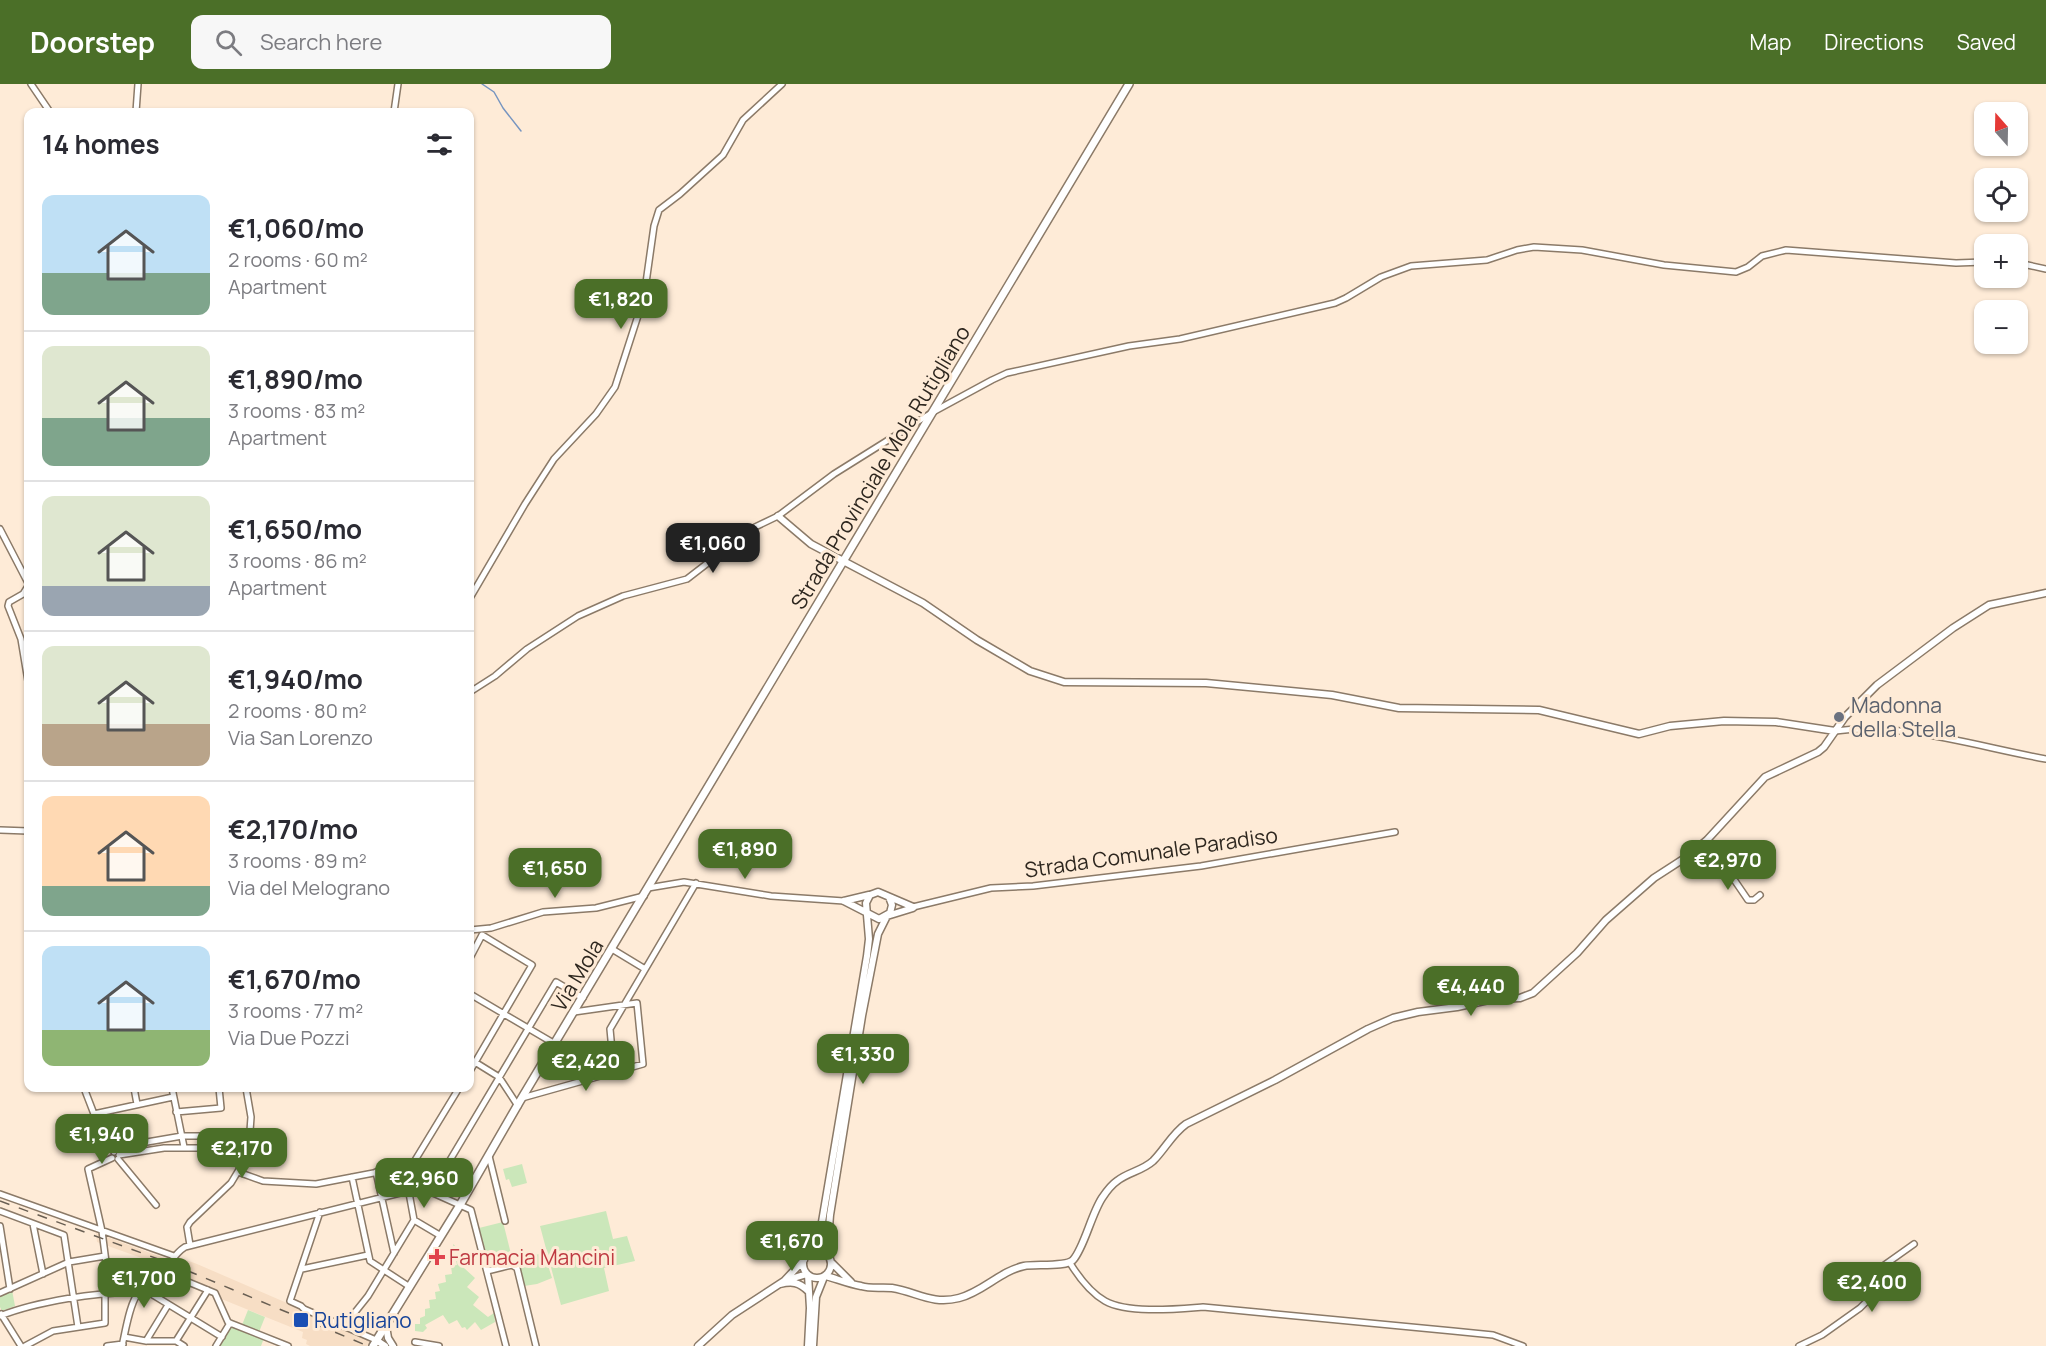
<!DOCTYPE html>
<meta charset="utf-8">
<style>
:root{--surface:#fff;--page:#f7f7f7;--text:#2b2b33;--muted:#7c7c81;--line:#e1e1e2;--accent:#4b6f28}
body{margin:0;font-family:Manrope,sans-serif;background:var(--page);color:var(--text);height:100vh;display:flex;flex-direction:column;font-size:22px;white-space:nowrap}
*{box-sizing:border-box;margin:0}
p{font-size:20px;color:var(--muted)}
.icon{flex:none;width:33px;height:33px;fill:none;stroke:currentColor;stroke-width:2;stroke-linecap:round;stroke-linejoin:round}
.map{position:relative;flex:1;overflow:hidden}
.sheet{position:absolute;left:24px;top:24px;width:450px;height:984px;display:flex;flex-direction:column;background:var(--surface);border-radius:12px;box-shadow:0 2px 4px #0004}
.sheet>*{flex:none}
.needle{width:39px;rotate:340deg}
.fabs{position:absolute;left:1974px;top:18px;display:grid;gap:12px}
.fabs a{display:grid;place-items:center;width:54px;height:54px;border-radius:12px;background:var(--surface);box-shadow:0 2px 4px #0004;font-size:30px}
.price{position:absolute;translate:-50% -51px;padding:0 14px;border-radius:12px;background:var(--accent);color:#fff;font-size:20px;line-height:39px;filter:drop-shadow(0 2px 3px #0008)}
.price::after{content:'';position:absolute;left:50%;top:36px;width:18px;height:14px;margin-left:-9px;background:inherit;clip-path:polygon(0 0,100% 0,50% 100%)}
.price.on{background:#222;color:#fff}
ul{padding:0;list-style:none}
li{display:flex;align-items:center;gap:18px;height:150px;padding:0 18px}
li+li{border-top:2px solid var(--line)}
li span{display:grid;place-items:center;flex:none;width:168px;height:120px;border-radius:12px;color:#555}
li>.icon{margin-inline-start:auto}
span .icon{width:72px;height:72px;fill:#fffc;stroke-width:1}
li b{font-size:26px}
h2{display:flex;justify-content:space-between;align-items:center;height:72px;padding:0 18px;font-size:26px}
header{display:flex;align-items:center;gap:36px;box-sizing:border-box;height:84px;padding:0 30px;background:var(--accent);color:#fff}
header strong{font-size:28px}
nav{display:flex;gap:33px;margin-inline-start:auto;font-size:21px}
.search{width:420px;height:54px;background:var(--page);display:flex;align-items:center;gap:15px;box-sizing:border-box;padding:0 21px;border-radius:12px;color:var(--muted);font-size:22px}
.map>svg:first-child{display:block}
.built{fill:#f7dec5}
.green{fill:#cbe7ba}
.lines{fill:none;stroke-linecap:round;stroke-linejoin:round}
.stream{stroke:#7795c0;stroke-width:1.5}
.minor-casing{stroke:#8b7a68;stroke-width:8}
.tertiary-casing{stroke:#8b7a68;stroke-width:9}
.secondary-casing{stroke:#8b7a68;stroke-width:10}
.minor{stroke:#fff;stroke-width:5}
.tertiary{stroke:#fff;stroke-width:6}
.secondary{stroke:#fff;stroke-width:7}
.rail{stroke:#695f53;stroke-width:1.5;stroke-dasharray:10 10;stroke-linecap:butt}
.worship-dot{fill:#6b7280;stroke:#feebd7;stroke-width:2}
.health-dot{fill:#e0444e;stroke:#feebd7;stroke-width:2}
.transit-dot{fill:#1a4fb4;stroke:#feebd7;stroke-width:2}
.labels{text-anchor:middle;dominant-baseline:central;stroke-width:6;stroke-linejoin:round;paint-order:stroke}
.street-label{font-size:21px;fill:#2e271f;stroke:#feebd7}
.worship-label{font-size:21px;fill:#5b616d;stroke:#feebd7;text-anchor:start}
.health-label{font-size:21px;fill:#be3a42;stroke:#feebd7;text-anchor:start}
.transit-label{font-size:21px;fill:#164399;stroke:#feebd7;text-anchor:start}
</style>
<header>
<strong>Doorstep</strong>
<div class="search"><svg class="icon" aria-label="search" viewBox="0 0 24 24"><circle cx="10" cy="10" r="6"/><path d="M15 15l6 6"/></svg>Search here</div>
<nav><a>Map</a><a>Directions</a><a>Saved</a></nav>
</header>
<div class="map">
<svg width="2046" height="1262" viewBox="0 0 2046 1262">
<rect width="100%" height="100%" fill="#feebd7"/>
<path class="built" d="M96,1149l79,29 3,-5 19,7 171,74 3,2 -1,3 6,3h-66l-4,-2 1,-4 -5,-2 1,-6 -84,-34 -1,-6 -43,-18 -14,-9 -64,-23z"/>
<path class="green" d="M522,1080l5,19 -15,4 -3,-8 -3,1 -3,-11z
M606,1127l7,28 14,-3 8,25 -31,7 5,23 -48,14 -21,-79z
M503,1138l9,36 -23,6 -10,-36z
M453,1160l16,15 -5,9 11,10 -8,9 12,10 -6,8 15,12 6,-4 1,9 -14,8 -6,-8 -8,8 -2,-3 -3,1 -5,-8 -8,4 -6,-9 -18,10 2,3 -4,4 -8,-1v-7h5v-6l5,-2v-7l5,-1 -1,-8 7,-1 -1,-7 5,-1 -2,-7 8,-2 -1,-7 7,-1 -1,-8 6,-1z
M544,1169l8,25 -15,6 -13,2 -6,-27z
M12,1206l3,16 -13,5 -2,-4v-12z
M248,1226l17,7 -6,15 -17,-7z
M232,1242l32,12 -3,8h-41z"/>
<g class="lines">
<path class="stream" d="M482,0l12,8 9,16 18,23"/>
<defs>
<path id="minor" d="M31,0l19,28
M136,28l2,-28
M394,28l4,-28
M2018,179l28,6
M0,445l28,54
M28,502l-5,8 -14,8 -1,4 13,33 7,42
M470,514l55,-94 29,-45 42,-45 19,-27 29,-90 10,-71 5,-16 21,-16 43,-39 20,-35 39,-36
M470,608l25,-16 32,-27 51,-33 45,-20 64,-17 66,-51 25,-12 56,-42 99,-62 59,-32 15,-7 122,-27 51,-7 155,-36 11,-5 35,-21 30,-11 76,-6 30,-10 17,-3 48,3 82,15 72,7 12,-5 14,-11 24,-6 170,13 28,-1
M1835,647c69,-9 143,16 211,28
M0,746l28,1
M1707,756l41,60h6l6,-5
M648,804l36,-6 87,14 73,5
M913,823l78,-19 42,-2 168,-20 194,-34
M470,846l21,-2 52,-16 53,-4 48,-12
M612,865l33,20
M470,874l12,-23 50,30 -62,106
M470,910l85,50
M470,975l29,18 19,29
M614,988l-4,-43 86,-146
M84,1004l10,26 20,38
M134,1004l3,16
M172,1004l12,59
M522,1014l121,-34 -6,-61 -63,9
M176,1028l45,-4 -2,-20
M94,1030l79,-17
M236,1060l-22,4 21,5 5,15 4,-16
M243,1060l7,-13 1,-14 -5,-29
M112,1064l70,-12h65
M119,1071l45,-7h50
M489,1072l16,65
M118,1075l38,46
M238,1088l25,9 53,3 68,-13 87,39 35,136
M376,1088l18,81
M352,1093l18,84 40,26
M403,1096l56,-92
M407,1098l7,38 27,16
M431,1108l125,-210 27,16
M0,1110l174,62
M0,1127l64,24 14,92
M320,1128l-30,89 11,5 3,3 72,31
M33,1140l10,50
M0,1142l10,63
M190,1161l-3,-18 3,-5 41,-39 9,-15
M1070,1179c8,13 21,30 35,38 23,13 72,8 98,6l250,24 40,4 30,11
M302,1185l66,-14
M487,1187l25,-6 5,3 19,78
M164,1188l51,21 13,29 2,1
M145,1206l77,47
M0,1209l69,-31 36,-6
M110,1209l-8,-62 -14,-62 24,-11
M1,1230l20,32
M0,1232c35,-14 100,-25 138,-23
M230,1239l58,23
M348,1243l4,-11 16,-20 46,-76
M124,1253l22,4h30l8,5
M146,1257l22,-36
M176,1257l32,-51
M415,1258l24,4
M25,1262l28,-15 52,-8v-29
M107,1262l16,-2
M122,1262c3,-12 8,-46 17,-53 9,-7 18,-12 25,-22 7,-9 11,-18 21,-24l235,-59
M216,1262l14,-23
M1799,1262l23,-11 38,-27 8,-8 15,-34 31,-22"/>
<path id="tertiary" d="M778,432l33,28 112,59 54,37 53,31 34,11 142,1 126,12 67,13 140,2 100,24 31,-8 54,-5 52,1 59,9
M844,817l35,18 11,-6 2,-8 -3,-8
M844,817l25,-6
M803 1180a14 14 0 1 1 28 0a14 14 0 1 1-28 0Z
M809,1169l13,-31 45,-266 2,-17 -3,-36 4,-8 8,-3 35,15
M827,1170l3,-39 32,-199 16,-82 9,-18 26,-8
M832,1179l19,19
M808,1191l2,33 -2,38
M826,1192c11,3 23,8 35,10 10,3 21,1 31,2 25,4 40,17 67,10 24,-6 41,-27 65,-32 11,-2 43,1 49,-6 11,-12 18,-45 29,-62 4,-6 9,-13 15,-17 11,-9 25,-10 36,-20 12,-12 19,-27 33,-37l89,-44 93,-51 25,-11 25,-6 39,-5 36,-8 27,-1 13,-5 44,-40 29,-33 48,-42 34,-22 19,-16 58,-63 53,-25 6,-5 21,-30 32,-32 76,-57 36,-23 57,-12
M787,1196l20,-6
M780,1200c12,-3 19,-2 28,7
M386,1242l2,12 5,8
M376,1256l9,6
M698,1262l34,-31 52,-34 20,-21
M813,1262l3,-49 8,-20"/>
<path id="secondary" d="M373,1262l87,-141 60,-104 609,-1017"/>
</defs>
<use href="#minor" class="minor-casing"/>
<use href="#tertiary" class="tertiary-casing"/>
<use href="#secondary" class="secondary-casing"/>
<use href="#minor" class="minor"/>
<use href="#tertiary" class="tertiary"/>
<use href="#secondary" class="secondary"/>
<path class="rail" d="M0,1117l169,62 199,83"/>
</g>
<circle class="worship-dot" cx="1839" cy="633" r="6"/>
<path class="health-dot" d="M434 1164h6v6h6v6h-6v6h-6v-6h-6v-6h6z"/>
<rect class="transit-dot" x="293" y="1228" width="16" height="16" rx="3"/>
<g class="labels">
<g class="street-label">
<text transform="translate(880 383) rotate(-59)">Strada Provinciale Mola Rutigliano</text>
<text transform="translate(1151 768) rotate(-8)">Strada Comunale Paradiso</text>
<text transform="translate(577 891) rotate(-59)">Via Mola</text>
</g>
<g class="worship-label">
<text x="1851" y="621">Madonna<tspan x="1851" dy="24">della Stella</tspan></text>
</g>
<g class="health-label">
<text x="449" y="1173">Farmacia Mancini</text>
</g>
<g class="transit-label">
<text x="314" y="1236">Rutigliano</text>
</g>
</g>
</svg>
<div class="fabs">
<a><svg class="needle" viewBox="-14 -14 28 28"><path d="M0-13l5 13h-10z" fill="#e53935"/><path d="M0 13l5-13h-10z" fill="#7c7c81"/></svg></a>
<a><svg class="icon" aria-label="locate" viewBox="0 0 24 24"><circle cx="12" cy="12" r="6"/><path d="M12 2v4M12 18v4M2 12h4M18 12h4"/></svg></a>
<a>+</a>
<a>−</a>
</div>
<b class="price" style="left:621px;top:246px">€1,820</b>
<b class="price on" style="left:713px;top:490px">€1,060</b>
<b class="price" style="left:745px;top:796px">€1,890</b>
<b class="price" style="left:1728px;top:807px">€2,970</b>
<b class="price" style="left:555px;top:815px">€1,650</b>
<b class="price" style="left:1471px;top:933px">€4,440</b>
<b class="price" style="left:863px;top:1001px">€1,330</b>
<b class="price" style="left:586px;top:1008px">€2,420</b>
<b class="price" style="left:102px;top:1081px">€1,940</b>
<b class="price" style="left:242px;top:1095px">€2,170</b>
<b class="price" style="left:424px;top:1125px">€2,960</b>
<b class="price" style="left:792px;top:1188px">€1,670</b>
<b class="price" style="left:144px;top:1225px">€1,700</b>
<b class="price" style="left:1872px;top:1229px">€2,400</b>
<section class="sheet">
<h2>14 homes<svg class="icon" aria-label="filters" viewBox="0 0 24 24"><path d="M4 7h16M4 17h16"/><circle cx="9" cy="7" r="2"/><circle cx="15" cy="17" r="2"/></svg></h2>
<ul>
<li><span style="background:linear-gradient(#bfe0f5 65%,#7fa58c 0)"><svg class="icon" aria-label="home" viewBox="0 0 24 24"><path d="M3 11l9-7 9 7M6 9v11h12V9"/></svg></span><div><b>€1,060/mo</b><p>2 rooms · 60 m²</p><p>Apartment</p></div></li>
<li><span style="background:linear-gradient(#dfe7d0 60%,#7fa58c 0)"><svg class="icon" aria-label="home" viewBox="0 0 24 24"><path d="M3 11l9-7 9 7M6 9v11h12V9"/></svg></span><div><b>€1,890/mo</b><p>3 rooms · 83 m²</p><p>Apartment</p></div></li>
<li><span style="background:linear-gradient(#dfe7d0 75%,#9aa5b1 0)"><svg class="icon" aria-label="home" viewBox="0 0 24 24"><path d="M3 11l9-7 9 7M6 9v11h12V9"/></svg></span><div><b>€1,650/mo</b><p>3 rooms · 86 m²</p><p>Apartment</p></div></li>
<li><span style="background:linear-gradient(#dfe7d0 65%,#b9a48a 0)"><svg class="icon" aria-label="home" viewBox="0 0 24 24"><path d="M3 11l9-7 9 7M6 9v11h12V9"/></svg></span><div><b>€1,940/mo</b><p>2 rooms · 80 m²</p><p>Via San Lorenzo</p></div></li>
<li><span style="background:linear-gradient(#ffd9b3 75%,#7fa58c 0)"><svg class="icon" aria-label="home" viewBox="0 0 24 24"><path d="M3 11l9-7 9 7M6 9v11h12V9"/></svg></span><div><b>€2,170/mo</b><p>3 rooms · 89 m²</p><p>Via del Melograno</p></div></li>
<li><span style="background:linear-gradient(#bfe0f5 70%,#8fb573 0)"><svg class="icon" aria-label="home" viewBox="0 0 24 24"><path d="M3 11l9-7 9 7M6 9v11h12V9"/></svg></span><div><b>€1,670/mo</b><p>3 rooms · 77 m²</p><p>Via Due Pozzi</p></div></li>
</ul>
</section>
</div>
